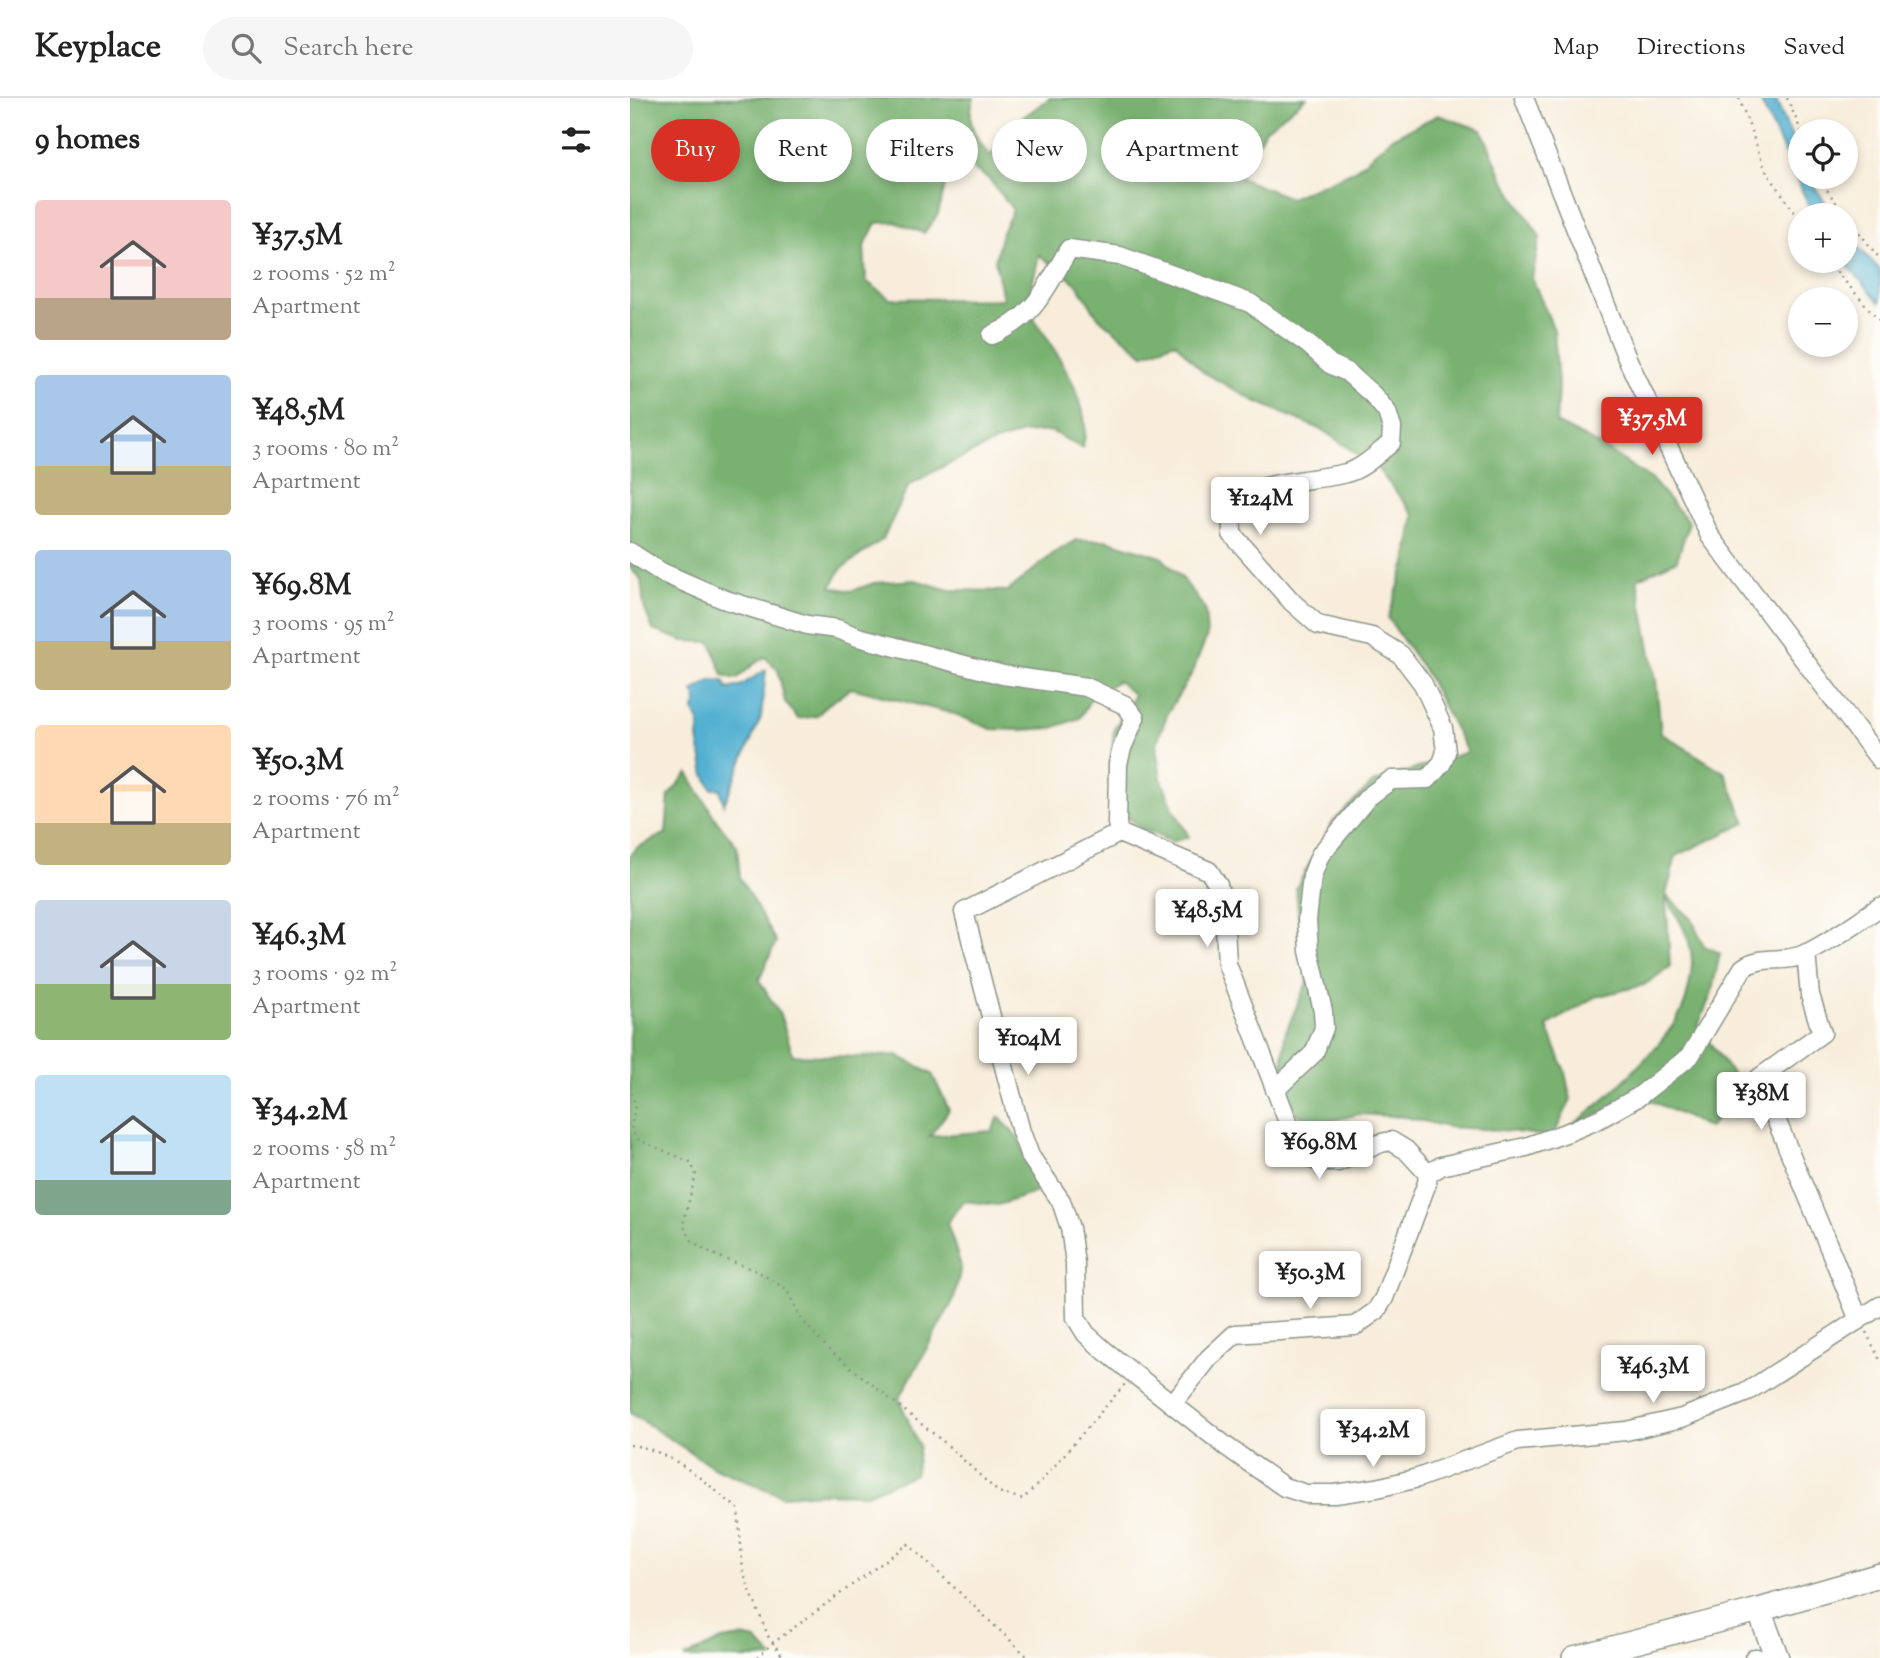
<!DOCTYPE html>
<meta charset="utf-8">
<style>
:root{--surface:#fff;--page:#f6f6f6;--text:#222;--muted:#767676;--line:#e0e0e0;--accent:#d93025}
body{margin:0;font-family:"Sorts Mill Goudy",serif;background:var(--page);color:var(--text);height:100vh;display:flex;flex-direction:column;font-size:26px;white-space:nowrap}
*{box-sizing:border-box;margin:0}
p{font-size:23px;color:var(--muted)}
.icon{flex:none;width:38px;height:38px;fill:none;stroke:currentColor;stroke-width:2;stroke-linecap:round;stroke-linejoin:round}
.map{position:relative;flex:1;overflow:hidden}
.panel{display:flex;flex-direction:column;background:var(--surface);width:630px}
.panel>*{flex:none}
.hud{position:absolute;left:21px;top:21px;width:665px;height:63px;display:flex;gap:14px}
.controls{position:absolute;left:1158px;top:21px;display:grid;gap:14px}
.controls a{display:grid;place-items:center;width:70px;height:70px;border-radius:50%;background:var(--surface);box-shadow:0 4px 10px #0003;font-size:35px}
.price{position:absolute;translate:-50% -60px;padding:0 16px;border-radius:7px;background:#fff;color:#222;font-size:23px;line-height:46px;filter:drop-shadow(0 2px 4px #0008)}
.price::after{content:'';position:absolute;left:50%;top:42px;width:21px;height:16px;margin-left:-10px;background:inherit;clip-path:polygon(0 0,100% 0,50% 100%)}
.price.active{background:var(--accent);color:#fff}
ul{padding:0;list-style:none}
li{display:flex;align-items:center;gap:21px;height:175px;padding:0 35px}
li span{display:grid;place-items:center;flex:none;width:196px;height:140px;border-radius:7px;color:#555}
li>.icon{margin-inline-start:auto}
span .icon{width:84px;height:84px;fill:#fffc;stroke-width:1}
li b{font-size:30px}
h2{display:flex;justify-content:space-between;align-items:center;height:84px;padding:0 35px;font-size:30px}
.tag{padding:0 24px;border-radius:32px;background:var(--surface);box-shadow:0 4px 10px #0003;font-size:24px;line-height:63px}
.tag.active{background:var(--accent);color:#fff}
header{display:flex;align-items:center;gap:42px;box-sizing:border-box;height:98px;padding:0 35px;background:var(--surface);border-bottom:2px solid var(--line)}
header strong{font-size:33px}
nav{display:flex;gap:38px;margin-inline-start:auto;font-size:24px}
.search{width:490px;height:63px;background:var(--page);display:flex;align-items:center;gap:18px;box-sizing:border-box;padding:0 24px;border-radius:38px;color:var(--muted);font-size:26px}
main{display:flex;flex:1;min-height:0}
.map>svg:first-child{display:block}
.forest{fill:#78b16f;stroke:#4c7752;stroke-width:2;fill-rule:evenodd}
.water{fill:#53b0d1;stroke:#397682;stroke-width:2}
.lines{fill:none;stroke-linecap:round;stroke-linejoin:round}
.minor-casing{stroke:#8c9588;stroke-width:21}
.major-casing{stroke:#8c9588;stroke-width:26}
.path{stroke:#8c9588;stroke-width:2.5;stroke-dasharray:2 5;stroke-linecap:butt}
.minor{stroke:#fff;stroke-width:18}
.major{stroke:#fff;stroke-width:23}
</style>
<header>
<strong>Keyplace</strong>
<div class="search"><svg class="icon" aria-label="search" viewBox="0 0 24 24"><circle cx="10" cy="10" r="6"/><path d="M15 15l6 6"/></svg>Search here</div>
<nav><a>Map</a><a>Directions</a><a>Saved</a></nav>
</header>
<main>
<section class="panel">
<h2>9 homes<svg class="icon" aria-label="filters" viewBox="0 0 24 24"><path d="M4 7h16M4 17h16"/><circle cx="9" cy="7" r="2"/><circle cx="15" cy="17" r="2"/></svg></h2>
<ul>
<li><span style="background:linear-gradient(#f6c9c9 70%,#b9a48a 0)"><svg class="icon" aria-label="home" viewBox="0 0 24 24"><path d="M3 11l9-7 9 7M6 9v11h12V9"/></svg></span><div><b>¥37.5M</b><p>2 rooms · 52 m²</p><p>Apartment</p></div></li>
<li><span style="background:linear-gradient(#a9c7e8 65%,#c2b280 0)"><svg class="icon" aria-label="home" viewBox="0 0 24 24"><path d="M3 11l9-7 9 7M6 9v11h12V9"/></svg></span><div><b>¥48.5M</b><p>3 rooms · 80 m²</p><p>Apartment</p></div></li>
<li><span style="background:linear-gradient(#a9c7e8 65%,#c2b280 0)"><svg class="icon" aria-label="home" viewBox="0 0 24 24"><path d="M3 11l9-7 9 7M6 9v11h12V9"/></svg></span><div><b>¥69.8M</b><p>3 rooms · 95 m²</p><p>Apartment</p></div></li>
<li><span style="background:linear-gradient(#ffd9b3 70%,#c2b280 0)"><svg class="icon" aria-label="home" viewBox="0 0 24 24"><path d="M3 11l9-7 9 7M6 9v11h12V9"/></svg></span><div><b>¥50.3M</b><p>2 rooms · 76 m²</p><p>Apartment</p></div></li>
<li><span style="background:linear-gradient(#c9d6e8 60%,#8fb573 0)"><svg class="icon" aria-label="home" viewBox="0 0 24 24"><path d="M3 11l9-7 9 7M6 9v11h12V9"/></svg></span><div><b>¥46.3M</b><p>3 rooms · 92 m²</p><p>Apartment</p></div></li>
<li><span style="background:linear-gradient(#bfe0f5 75%,#7fa58c 0)"><svg class="icon" aria-label="home" viewBox="0 0 24 24"><path d="M3 11l9-7 9 7M6 9v11h12V9"/></svg></span><div><b>¥34.2M</b><p>2 rooms · 58 m²</p><p>Apartment</p></div></li>
</ul>
</section>
<div class="map">
<svg width="1250" height="1560" viewBox="0 0 1250 1560">
<rect width="100%" height="100%" fill="#fdfcf7"/>
<filter id="ink" filterUnits="userSpaceOnUse"><feTurbulence type="fractalNoise" baseFrequency=".0143" numOctaves="2"/><feDisplacementMap in="SourceGraphic" scale="14" xChannelSelector="R" yChannelSelector="G"/><feConvolveMatrix kernelMatrix="1 2 1 2 8 2 1 2 1" color-interpolation-filters="sRGB"/></filter>
<filter id="wash" filterUnits="userSpaceOnUse"><feTurbulence type="fractalNoise" baseFrequency=".00686" numOctaves="4" result="noise"/><feDisplacementMap in="SourceGraphic" scale="28" xChannelSelector="R" yChannelSelector="G"/><feGaussianBlur stdDeviation="1.57" result="paint"/><feColorMatrix in="noise" values="0 0 0 0 0 0 0 0 0 0 0 0 0 0 0 0 0 1.4 0 .05"/><feComposite in="paint" operator="in"/></filter>
<g filter="url(#wash)">
<rect width="100%" height="100%" fill="#f8eddb"/>
<path class="forest" d="M0,0h344c-9,24 1,39 16,58l29,-36 31,-22h256l-42,33 -24,47 50,20 64,-27 37,-33 47,-23 44,15 20,47 38,60 -8,41 22,52 4,54 -2,39 47,24 48,32 38,43 -12,38 -40,19 19,102 5,52 64,40 21,50 -70,33 -10,39 26,24 12,27 16,7 -9,42 -13,31 35,49 -4,30 -20,23 -59,-28 -16,-2 -63,28c33,-24 89,-77 109,-112 7,-13 12,-38 12,-53 0,-23 -15,-45 -26,-64l4,70 -26,18 -49,12 -48,29 17,43 7,30 -18,38 -52,-7 -54,-3 -41,-10 -47,-3 -45,11 -34,-21 5,-70 23,-54 -7,-34 -5,-58 37,-66 40,-39 94,-31 -40,-77 -39,-57 18,-55 8,-48 -37,-47 -53,-37 -71,-31 -50,-28 -28,-30 -31,12 -46,-37 -21,-33 -38,-29 -12,52c22,36 71,98 55,141l-31,-17 -29,2 -29,10 -53,25 -31,17 -26,54 -42,30 -10,18 21,4 22,-8 41,-3 34,10 59,1 46,-38 22,-13h30l55,17 22,22 22,30 2,27 -15,37 -24,39 -12,33 5,33 12,30 16,29 -18,5 -29,-13 -28,-23 -5,-26 5,-51 20,-34 -16,-14 -26,15 -12,22 -28,10 -31,2 -30,-1 -36,-15 -104,-26 -25,18 -9,10 -19,3 -13,-17 -7,-32 -13,-13c-10,4 -19,15 -29,22l-13,-4 -12,-33 -27,-1 -31,-11 -9,-23 -3,-28 -11,-11zM337,67l22,14 24,31 -11,22 -7,28 8,39c-38,2 -75,-2 -113,0l-24,-18 -2,-35 12,-23 19,-1 29,11 14,-19 10,-40z
M58,675l28,47 21,26 3,32 36,64 -17,38 21,35 13,40 67,2 37,-2 35,19 17,36 -19,26 62,-5 7,-14 20,22 18,53 -39,13 -35,-4 -16,22 14,43 -7,33 -55,100 20,47 -4,28 -49,20 -45,-1 -39,3 -67,-28 -85,-55v-558l6,-7 30,-15 3,-38z
M111,1539l15,3 17,18h-89l38,-18z"/>
<path class="water" d="M1129,0h16l26,61v18h7l26,38h-20l-3,-5z
M1216,136l34,36v33l-36,-42h2z
M136,572l-5,47 -37,87 -4,-16 -8,1 -7,-14 -7,-37 2,-13 -6,-15 3,-10 -4,-9 19,-11 12,1 3,8 13,-3z"/>
</g>
<g filter="url(#ink)">
<g class="lines">
<defs>
<path id="minor" d="M894,0l102,258 84,180 170,224
M362,237c44,-18 54,-48 77,-86l51,7 130,47 59,42 21,19 17,8 26,23 14,17 5,16 -1,15c-14,11 -28,26 -45,30 -25,7 -96,9 -110,29 -6,9 -4,22 -4,32l60,68 26,23 54,12 29,18 22,29 20,44 3,24 -4,11 -14,16 -37,1 -23,17 -48,58 -8,21 -5,44 2,31 14,60 1,17 -10,25 -39,37
M0,454l31,20 62,27 84,26 30,4 21,8 145,38 83,12 39,18 10,13 -13,30 -4,16 -1,59 2,10
M489,735l-155,79 57,220 9,24 31,45 9,27 5,35 1,55 10,16 19,17 122,96 57,40 22,7h29l42,-6 41,-10 100,-37 108,-10 56,-13 63,-25 135,-87
M489,735l90,38 9,14 6,22 3,57 66,171 19,24 9,3h17l43,-19 10,-2 15,9 22,24
M1176,855l4,42 12,38 -63,45 100,242
M798,1076l13,-8 85,-19 45,-16 28,-12 39,-22 52,-41 53,-88c18,-14 41,-4 62,-14 26,-12 51,-32 75,-47
M543,1305l36,-45 26,-24 120,-8 21,-15 8,-13 43,-115 1,-9
M1124,1560h3"/>
<path id="major" d="M1129,1512l18,48
M944,1560l185,-48 121,-35"/>
</defs>
<use href="#minor" class="minor-casing"/>
<use href="#major" class="major-casing"/>
<path class="path" d="M1109,0l26,71 36,53
M1157,0l14,33
M1192,79l5,13 18,25
M1216,118l34,43
M1197,163l53,60
M0,988l5,19 -4,25 8,10 51,22 6,11 -13,52 10,17 24,14 40,15 29,18 16,31 26,29 117,94 53,49 25,7 22,-22 80,-93
M1236,1234l14,28
M0,1347c42,5 76,38 108,64l5,63 25,64 16,22
M127,1560l16,-15 135,-99 121,114"/>
<use href="#minor" class="minor"/>
<use href="#major" class="major"/>
</g>
</g>
</svg>
<div class="controls">
<a><svg class="icon" aria-label="locate" viewBox="0 0 24 24"><circle cx="12" cy="12" r="6"/><path d="M12 2v4M12 18v4M2 12h4M18 12h4"/></svg></a>
<a>+</a>
<a>−</a>
</div>
<b class="price active" style="left:1022px;top:359px">¥37.5M</b>
<b class="price" style="left:630px;top:439px">¥124M</b>
<b class="price" style="left:577px;top:851px">¥48.5M</b>
<b class="price" style="left:398px;top:979px">¥104M</b>
<b class="price" style="left:1131px;top:1034px">¥38M</b>
<b class="price" style="left:689px;top:1083px">¥69.8M</b>
<b class="price" style="left:680px;top:1213px">¥50.3M</b>
<b class="price" style="left:1023px;top:1307px">¥46.3M</b>
<b class="price" style="left:743px;top:1371px">¥34.2M</b>
<div class="hud">
<a class="tag active">Buy</a>
<a class="tag">Rent</a>
<a class="tag">Filters</a>
<a class="tag">New</a>
<a class="tag">Apartment</a>
</div>
</div>
</main>
